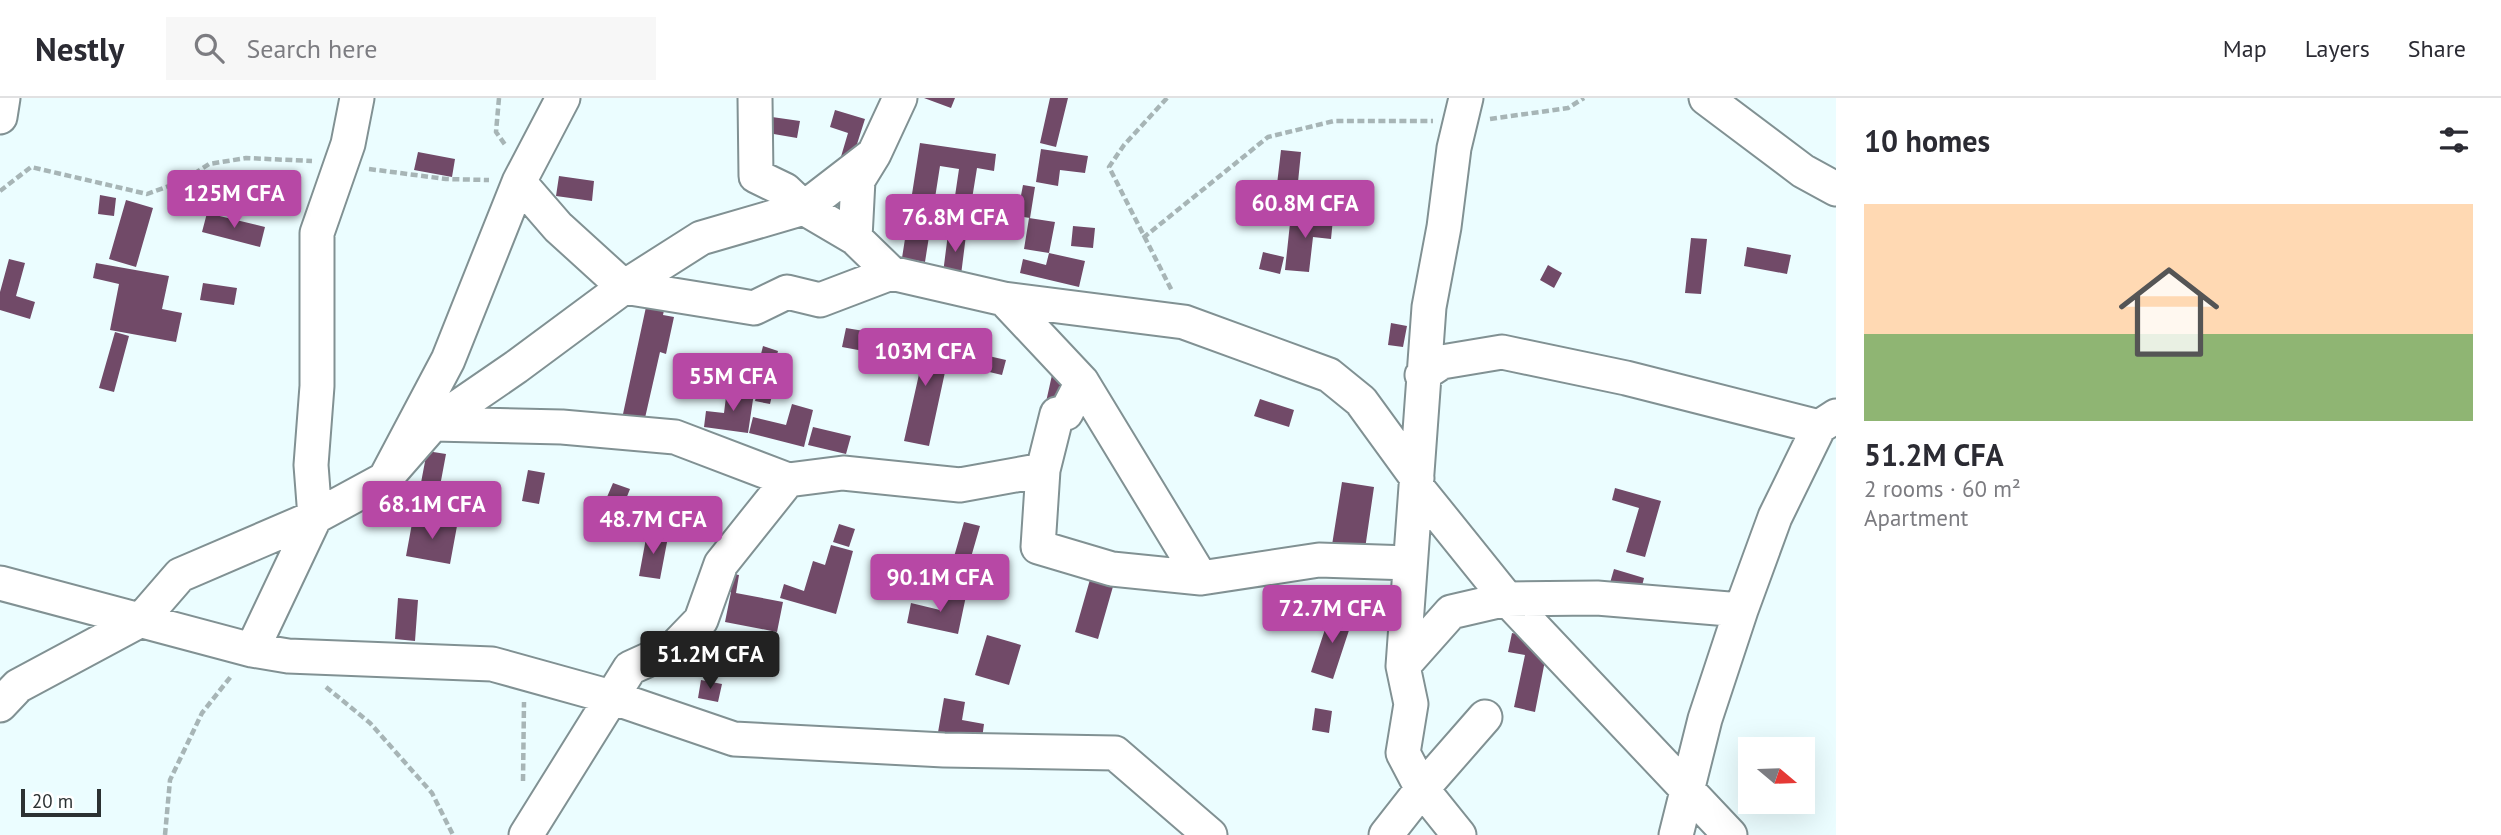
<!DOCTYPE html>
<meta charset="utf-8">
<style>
:root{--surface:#fff;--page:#f7f7f7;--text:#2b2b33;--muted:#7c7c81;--line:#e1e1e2;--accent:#b748a5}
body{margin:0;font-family:"PT Sans",sans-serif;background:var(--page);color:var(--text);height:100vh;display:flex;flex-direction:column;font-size:26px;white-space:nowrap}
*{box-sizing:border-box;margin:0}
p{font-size:23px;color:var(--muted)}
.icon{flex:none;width:38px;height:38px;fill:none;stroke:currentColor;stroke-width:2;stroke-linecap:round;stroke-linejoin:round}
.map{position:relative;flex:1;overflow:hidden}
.drawer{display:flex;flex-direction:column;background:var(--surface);width:665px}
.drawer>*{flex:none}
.needle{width:46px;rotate:109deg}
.tools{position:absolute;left:1738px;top:639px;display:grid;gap:14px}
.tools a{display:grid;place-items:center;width:77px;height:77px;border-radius:0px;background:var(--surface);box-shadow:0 7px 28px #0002;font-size:35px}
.scale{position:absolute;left:21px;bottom:18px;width:80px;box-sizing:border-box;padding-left:7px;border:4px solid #2b3132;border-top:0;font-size:19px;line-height:24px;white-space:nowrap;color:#2b3132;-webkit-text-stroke:5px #fff;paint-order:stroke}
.price{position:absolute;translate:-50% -60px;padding:0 16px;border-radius:7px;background:var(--accent);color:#fff;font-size:23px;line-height:46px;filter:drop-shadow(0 2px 4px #0008)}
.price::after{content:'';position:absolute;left:50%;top:42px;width:21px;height:16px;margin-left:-10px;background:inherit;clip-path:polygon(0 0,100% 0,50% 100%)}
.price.current{background:#222;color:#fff}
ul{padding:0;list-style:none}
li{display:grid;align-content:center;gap:14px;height:371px;padding:0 28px}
li span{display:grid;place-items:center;height:217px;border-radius:0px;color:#555}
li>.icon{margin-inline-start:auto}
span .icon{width:126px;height:126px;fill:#fffc;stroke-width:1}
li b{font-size:30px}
h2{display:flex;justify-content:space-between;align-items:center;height:84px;padding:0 28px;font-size:30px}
header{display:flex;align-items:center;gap:42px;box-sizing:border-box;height:98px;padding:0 35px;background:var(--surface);border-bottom:2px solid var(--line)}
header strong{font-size:33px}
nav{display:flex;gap:38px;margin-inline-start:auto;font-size:24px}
.search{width:490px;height:63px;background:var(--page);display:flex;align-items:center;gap:18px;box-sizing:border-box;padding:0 24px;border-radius:0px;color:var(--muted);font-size:26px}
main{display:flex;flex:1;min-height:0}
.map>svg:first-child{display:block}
.building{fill:#714a68}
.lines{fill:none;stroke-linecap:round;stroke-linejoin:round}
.street-casing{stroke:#819193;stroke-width:37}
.path{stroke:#a7b5b6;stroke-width:4.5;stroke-dasharray:7 3.5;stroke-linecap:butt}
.street{stroke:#fff;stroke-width:33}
</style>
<header>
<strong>Nestly</strong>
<div class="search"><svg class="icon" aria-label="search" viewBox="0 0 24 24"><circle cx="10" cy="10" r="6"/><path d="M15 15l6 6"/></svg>Search here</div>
<nav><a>Map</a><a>Layers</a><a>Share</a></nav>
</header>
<main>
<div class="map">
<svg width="1836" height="737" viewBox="0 0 1836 737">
<rect width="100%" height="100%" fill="#ebfdff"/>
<path class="building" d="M924,0h31l-4,10z
M1050,0h18l-12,49 -16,-4z
M835,12l30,9 -14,44 -11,-3 8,-27 -18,-6z
M765,18l35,5 -3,17 -35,-6z
M920,45l76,11 -2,17 -17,-3 -5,31 -17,-3 4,-27 -19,-3 -15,96 -23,-4z
M1041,51l47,7 -3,17 -25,-3 -2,16 -22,-4z
M1281,52l20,2 -6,60 -21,-2z
M418,54l37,7 -3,18 -38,-7z
M559,78l35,5 -2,20 -36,-5z
M1023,87l12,2 -5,31 -13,-2z
M100,97l16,3 -2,18 -16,-2z
M126,102l27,8 -17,59 -27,-8z
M207,115l58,14 -5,20 -58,-15z
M1291,116l42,5 -2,20 -18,-2 -4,35 -24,-2z
M1029,120l26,4 -6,31 36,8 -6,26 -59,-14 3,-14 23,6 3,-12 -25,-4z
M1073,128l22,2 -2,20 -22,-2z
M948,136l18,1 -5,40 -18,-2z
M1691,140l16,1 -6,55 -16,-1z
M1747,149l44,8 -4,19 -43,-8z
M1263,154l21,5 -4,17 -21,-5z
M9,161l16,4 -9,33 19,6 -5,17 -30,-9v-18z
M96,165l73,13 -7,33 20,4 -6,29 -66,-12 9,-46 -26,-6z
M1548,167l14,8 -8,15 -14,-8z
M203,185l34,5 -3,17 -34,-5z
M649,195l18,4 -4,18 11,2 -8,37 -6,-2 -15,66 -22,-4z
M1391,225l16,3 -4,21 -15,-2z
M846,230l42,7 -3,20 -43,-8z
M115,234l14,4 -15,56 -15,-4z
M902,240l48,11 -21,97 -25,-5 18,-80 -24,-5z
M763,248l15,5 -5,20 -15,-5z
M954,250l52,12 -4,15 -51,-12z
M1054,268l15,3 -8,37 -15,-4z
M759,286l15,3 -4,17 -15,-3z
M727,291l27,4 -6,40 -44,-6 2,-16 18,2z
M1260,301l34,11 -5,17 -35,-11z
M792,306l21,6 -9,37 -55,-14 4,-16 33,8z
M813,329l38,9 -5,18 -38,-9z
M427,353l19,3 -11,59 -19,-4z
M528,372l17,3 -6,31 -17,-3z
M1342,384l32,5 -9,62 -33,-4z
M613,385l17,6 -6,15 -17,-7z
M1615,390l46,13 -16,56 -19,-5 13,-44 -27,-8z
M413,420l44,8 -7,38 -44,-8z
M964,424l16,4 -17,59 -16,-4z
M839,426l16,5 -6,18 -16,-5z
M647,435l21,4 -8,42 -21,-3z
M831,447l22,6 -17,63 -56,-16 4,-14 20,7 9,-30 12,4z
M1093,471l23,7 -18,63 -23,-7z
M1614,471l30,9 -5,20 -31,-8z
M721,474l18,3 -3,18 47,9 -6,30 -52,-10 6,-30 -12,-2z
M945,493l21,5 -8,38 -51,-11 4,-20 29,7z
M398,500l20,2 -3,41 -20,-2z
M1331,513l22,7 -20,61 -22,-7z
M1512,535l37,7 -14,72 -21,-5 11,-52 -17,-3z
M987,537l34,10 -12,40 -34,-10z
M701,582l21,4 -4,18 -20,-4z
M944,600l21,4 -3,18 22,4 -3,22 -44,-8z
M1315,610l17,3 -3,22 -17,-3z"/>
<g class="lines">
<defs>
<path id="street" d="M755,0l1,78 29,14 19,18 51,30 36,35
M1706,0l97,73 33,18
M0,19l3,-19
M519,84l39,45 66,60 130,21 33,-16 33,8 71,-27 113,26 180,23 145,53 32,26 56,77
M855,140l3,-58 16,-26
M1004,201l78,83 119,196 118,-18 91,3
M1422,277l20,-13 60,-10 124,26 193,49
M1082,284l-16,31 -9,1 -14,56 -5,77 74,22 89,9
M433,326l129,3 113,10 113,43 55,-7 117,12 83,-15
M385,381l48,-55 83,-57 108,-80 77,-49 103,-30 70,-54 26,-56
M1416,388l91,113 90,-1 144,12 -36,109 -29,116
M0,485l252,67 36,6 204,8 119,33 123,42 210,11 171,3 95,82
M1741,512l34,-93 44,-90 17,-11
M252,552l63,-133 70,-38 63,-119 71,-178 44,-84
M1403,568l48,-54 56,-13 223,236
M0,607l18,-19 123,-66 39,-45 135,-58 -4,-52 6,-79v-153l31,-89 9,-46
M526,737l104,-167 44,-20 27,-28 20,-56 67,-84
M1386,737l36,-46 63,-72
M1459,737l-37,-46 -19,-36 8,-49 -8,-38 26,-359 15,-80 10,-79 12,-50"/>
</defs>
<use href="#street" class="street-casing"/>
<path class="path" d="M499,0l-3,34 10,14
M1167,0l-43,47 -15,22 63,124
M1490,21l78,-11 16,-10
M369,71l77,10 43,1
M0,93l31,-24 116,27 36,-13 26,-17 37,-6 66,3
M1143,140l125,-101 66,-16h99
M326,589l44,36 62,70 21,42
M523,683l1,-79
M165,737l5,-55 32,-67 30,-38"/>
<use href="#street" class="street"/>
</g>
</svg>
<div class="tools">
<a><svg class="needle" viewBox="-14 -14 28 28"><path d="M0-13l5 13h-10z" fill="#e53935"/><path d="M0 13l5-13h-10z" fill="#7c7c81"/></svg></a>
</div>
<div class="scale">20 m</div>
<b class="price" style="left:234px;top:132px">125M CFA</b>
<b class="price" style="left:1305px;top:142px">60.8M CFA</b>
<b class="price" style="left:955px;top:156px">76.8M CFA</b>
<b class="price" style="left:925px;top:290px">103M CFA</b>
<b class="price" style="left:733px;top:315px">55M CFA</b>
<b class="price" style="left:432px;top:443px">68.1M CFA</b>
<b class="price" style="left:653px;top:458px">48.7M CFA</b>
<b class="price" style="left:940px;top:516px">90.1M CFA</b>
<b class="price" style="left:1332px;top:547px">72.7M CFA</b>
<b class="price current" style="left:710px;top:593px">51.2M CFA</b>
</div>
<section class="drawer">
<h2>10 homes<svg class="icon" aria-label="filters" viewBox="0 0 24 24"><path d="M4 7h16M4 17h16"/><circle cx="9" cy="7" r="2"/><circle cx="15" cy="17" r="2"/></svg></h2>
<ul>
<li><span style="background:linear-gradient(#ffd9b3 60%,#8fb573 0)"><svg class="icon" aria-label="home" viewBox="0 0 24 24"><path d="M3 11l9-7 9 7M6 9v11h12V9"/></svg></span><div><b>51.2M CFA</b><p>2 rooms · 60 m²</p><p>Apartment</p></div></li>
</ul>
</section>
</main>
